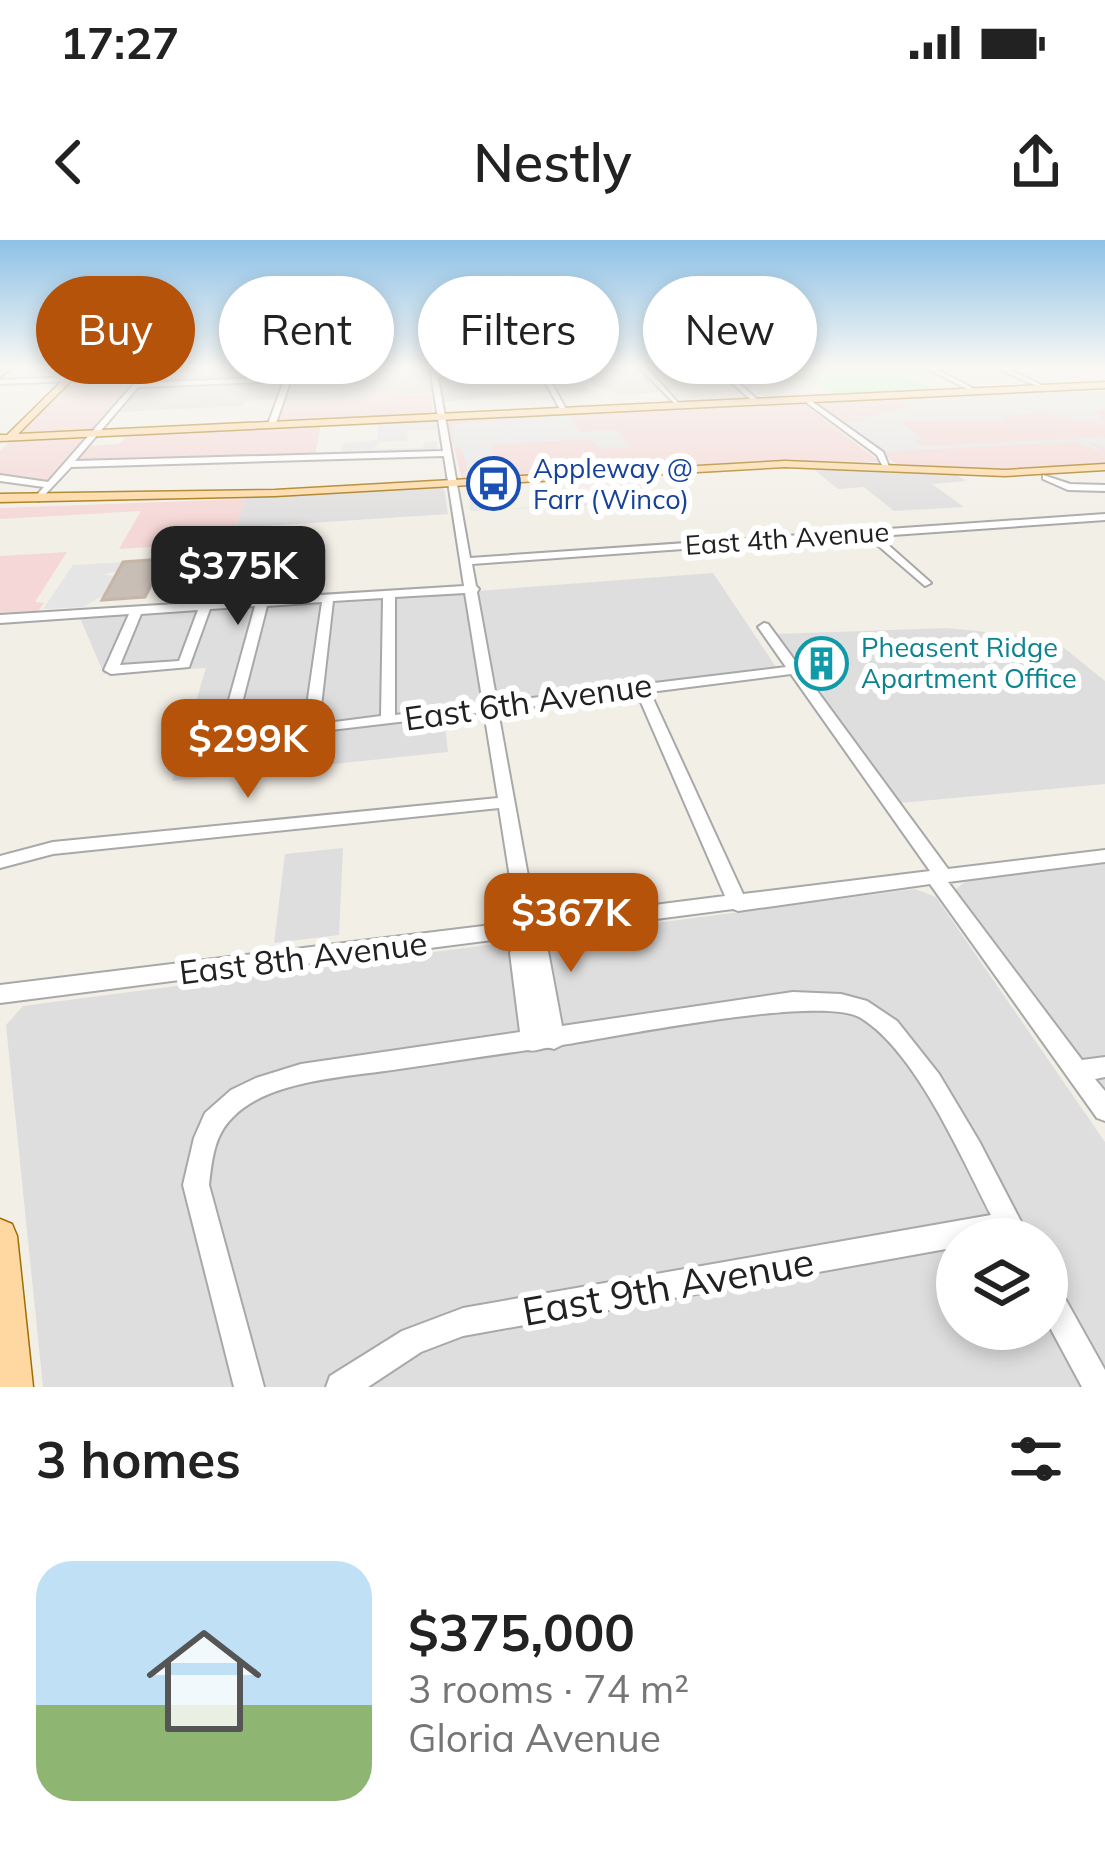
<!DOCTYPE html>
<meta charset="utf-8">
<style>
:root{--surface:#fff;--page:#f6f6f6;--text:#222;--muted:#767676;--line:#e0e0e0;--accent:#b45309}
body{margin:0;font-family:Mulish,sans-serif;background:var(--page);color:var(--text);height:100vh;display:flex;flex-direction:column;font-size:45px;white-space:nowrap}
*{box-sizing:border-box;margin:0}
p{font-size:39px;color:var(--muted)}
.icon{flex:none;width:66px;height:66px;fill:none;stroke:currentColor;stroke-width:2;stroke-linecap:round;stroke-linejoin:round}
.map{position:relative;height:1147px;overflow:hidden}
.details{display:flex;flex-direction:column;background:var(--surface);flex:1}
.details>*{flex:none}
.hud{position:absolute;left:36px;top:36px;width:1035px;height:108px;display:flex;gap:24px}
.controls{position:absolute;left:936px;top:978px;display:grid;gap:24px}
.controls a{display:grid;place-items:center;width:132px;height:132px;border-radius:50%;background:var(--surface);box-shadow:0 6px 18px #0003;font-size:60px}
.price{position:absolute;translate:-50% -102px;padding:0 27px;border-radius:24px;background:var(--accent);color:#fff;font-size:39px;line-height:78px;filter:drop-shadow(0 3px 6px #0008)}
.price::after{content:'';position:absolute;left:50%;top:72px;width:36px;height:27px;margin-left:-18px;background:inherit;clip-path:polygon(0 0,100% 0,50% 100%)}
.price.selected{background:#222;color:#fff}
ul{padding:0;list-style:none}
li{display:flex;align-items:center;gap:36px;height:300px;padding:0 36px}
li+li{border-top:3px solid var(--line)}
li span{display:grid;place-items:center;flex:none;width:336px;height:240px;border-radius:36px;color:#555}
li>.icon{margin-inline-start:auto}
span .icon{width:144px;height:144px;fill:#fffc;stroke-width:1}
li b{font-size:51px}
h2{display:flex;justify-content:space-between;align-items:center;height:144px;padding:0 36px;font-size:51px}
.tag{padding:0 42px;border-radius:54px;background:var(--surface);box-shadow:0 6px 18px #0003;font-size:42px;line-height:108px}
.tag.selected{background:var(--accent);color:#fff}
.status{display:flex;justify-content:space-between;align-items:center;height:84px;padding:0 60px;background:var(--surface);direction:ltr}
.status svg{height:33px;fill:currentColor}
header{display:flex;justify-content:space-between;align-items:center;height:156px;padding:0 36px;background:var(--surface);font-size:54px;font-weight:600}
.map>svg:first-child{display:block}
.residential{fill:#dfdede;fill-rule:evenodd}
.commercial{fill:#f4d7d6}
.park{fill:#c2fec8}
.parking{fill:#e5e5e5}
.building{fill:#c8beb6;stroke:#c6b6a8;stroke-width:3}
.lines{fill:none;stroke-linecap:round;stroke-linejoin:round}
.minor-casing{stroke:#a8a8a8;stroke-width:4}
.major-casing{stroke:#9f6d00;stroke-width:3}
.minor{fill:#fff;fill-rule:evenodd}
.major{fill:#ffd7a0;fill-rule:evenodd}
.labels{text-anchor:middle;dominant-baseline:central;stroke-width:12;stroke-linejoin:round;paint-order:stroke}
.far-transit-label{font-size:27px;fill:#164399;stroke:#fff;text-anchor:start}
.far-street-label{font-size:27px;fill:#212121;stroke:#fff}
.far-culture-label{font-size:27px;fill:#0d838f;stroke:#fff;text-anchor:start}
.street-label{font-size:33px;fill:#212121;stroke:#fff}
.near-street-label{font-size:39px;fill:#212121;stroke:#fff}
</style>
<div class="status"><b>17:27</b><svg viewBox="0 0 49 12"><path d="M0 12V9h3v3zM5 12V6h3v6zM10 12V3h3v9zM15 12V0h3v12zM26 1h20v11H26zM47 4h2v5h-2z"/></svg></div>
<header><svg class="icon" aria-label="back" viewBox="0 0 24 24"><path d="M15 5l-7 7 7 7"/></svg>Nestly<svg class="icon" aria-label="share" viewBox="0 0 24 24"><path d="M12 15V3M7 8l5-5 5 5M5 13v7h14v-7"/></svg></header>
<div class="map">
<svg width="1105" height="1147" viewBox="0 0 1105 1147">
<rect width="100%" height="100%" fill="#f2efe7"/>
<path class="residential" d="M155,127h134l-11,32 -33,2 -3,5 -123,6z
M294,127l66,3 2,7 67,-2 5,18 -152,10z
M435,127h100l14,24 -106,11z
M544,127h96l23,25 -41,3 -38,-12 8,10 -33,1z
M811,227l144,7 11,7 -34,3 32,23 -70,4 -30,-24 -26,2z
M439,247l5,1 4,26 -212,14 10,-30z
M713,333l63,94 -380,46 1,-116z
M384,356l-3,126 63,-5 4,35 -276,29 34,-113 -102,6 -24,-56z
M947,388l106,11 52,42v103l-205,19 -124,-169z
M343,608l-4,87 -65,8 11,-89z
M1105,623v248l-152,-220 16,-12z
M915,649l21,8 169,245v245h-1062l-37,-362 17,-19zM957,999h90v90h-90z"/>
<path class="commercial" d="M138,139l-45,50 -73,3 49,-51z
M1105,147v77l-110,5 -99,-5 -83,-62z
M433,154l-1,20 -155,6 5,-17z
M802,162l78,60 -94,-1 -324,18 -15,-59z
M321,184l-6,31 -241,6 13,-15 32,-2 9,-10z
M86,197l-39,44 -47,-5v-25l10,-10z
M246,259l-15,43 -112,7 22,-38 -141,8v-11z
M67,312l-32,50 9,1 -6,8 -38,2v-57z"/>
<path class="park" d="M754,127h167l13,7 -26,2 27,14 -98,5 -23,-14 -39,1z"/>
<path class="parking" d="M1105,149v20l-9,2 9,13 -62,-11 -35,2 -8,6 -100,1 23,16 -10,4 15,4 177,-9v11l-18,-7 18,13 -29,-12 -194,10 -41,-30 25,-2 -21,-6 21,3 43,-9 -10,-10z
M568,174l12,18 37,-2 13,17 -29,2 -11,-10 -100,6 9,27 -39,3 8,-5 -7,-23h-7l-2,-23z
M435,181l2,9 -30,1 1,10 -29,1 -6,7 50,-1 1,-6 13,-1 1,9 -96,3 1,-10 34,-3 1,-17z
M613,248h13l16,15 -172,8 -1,-18 32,1 1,16 45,-5 4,-6 56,1 10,-4z
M123,322l-5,9 -15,4 12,1 -11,19 -21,12 -40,2 30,-44z"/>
<path class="building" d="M164,319l-19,38 -43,3 21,-38z"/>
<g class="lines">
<defs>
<path id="minor" d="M148,127h42l-38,4 -10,12 143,-6 4,-10h6l-20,59 -7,-2 16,-43 -146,6 -63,74 368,-10 -13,-84h6l1,6 60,-2 -2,3 -57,3 32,181 635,-44v6l-227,16 51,45 2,2 -6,3 -58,-50 -395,28 4,22 3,3 -2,3 20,110 137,-16 6,-5 6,3 140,-17 -28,-40 6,-4 4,1 180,245 157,-19v12l-157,20 134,178 23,-3v20l-10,2 10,12v30l-8,-3 -167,-234 -192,27 -5,-2 -193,25 8,17 14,75 231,-34 48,2 26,7 30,20 42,53 40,67 51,98h-73v8l-494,89 -42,16 -53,35h-42l4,-11 72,-45 61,-23 528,-93c-30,-58 -75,-163 -130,-197 -38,-24 -246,19 -299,27l-8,4c-10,-4 -17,4 -26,1 -43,6 -86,13 -129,19 -50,8 -129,10 -166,48 -19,18 -21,43 -24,68l55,202h-30l-51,-202 11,-47 11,-25 26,-23 25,-12 45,-14 219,-32 -10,-79 6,-16 -516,66v-18l517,-63 -18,-114 -446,46 -53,14v-12l53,-14 445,-44 -14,-86 -298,35 -2,-3 2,-3 33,-5 36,-130 -45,3 -21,58 -78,7 -7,-4 25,-56 -129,9v-8l464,-29 -20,-130 -373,11 -32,34 -5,-3 10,-11 -44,-6v-6l48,7 91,-104 -139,6v-4l142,-6zM465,353l18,111 -88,11v-118zM383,358l-2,118 -62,8 14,-123zM322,362l-18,124 -70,8 33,-128zM198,370l-19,51 -59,4 21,-51zM791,434l139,197 -187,23 -93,-202zM637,453l88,203 -189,24 -38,-209z
M537,127h6l25,46 -7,-2z
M639,127h7l35,39h-4z
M713,127h7l39,34v2h-4z
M924,127h8l46,24 -5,1z
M995,127h9l44,21 -5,1z
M803,158h4l76,54 7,17h-6l-7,-14 -74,-55z
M1043,235l27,9 35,1v6l-37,-1 -25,-11z
M1047,1040l10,4 48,86v17h-23l-35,-65z"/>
<path id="major" d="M5,127h9l-14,10v-6z
M76,127h9l-67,67 1087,-52v6l-1105,53v-6h7z
M785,221l220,9 100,-6v6l-100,6 -220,-9 -510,29 -275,6v-8l275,-4z
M0,979l12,5 5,12 16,151h-33z"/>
</defs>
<use href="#minor" class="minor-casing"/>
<use href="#major" class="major-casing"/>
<use href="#minor" class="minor"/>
<use href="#major" class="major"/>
</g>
<linearGradient id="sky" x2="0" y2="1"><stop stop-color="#8dc1e6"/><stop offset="0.44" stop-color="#f9f8f4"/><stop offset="1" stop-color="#f9f8f4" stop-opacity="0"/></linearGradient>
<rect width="1105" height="288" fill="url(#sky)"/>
<defs>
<symbol id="bus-ring" viewBox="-11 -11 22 22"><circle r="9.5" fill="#fff" stroke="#1a4fb4" stroke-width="1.5"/><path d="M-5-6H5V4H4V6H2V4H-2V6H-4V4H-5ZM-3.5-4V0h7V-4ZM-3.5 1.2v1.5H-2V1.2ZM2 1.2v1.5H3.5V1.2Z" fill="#1a4fb4"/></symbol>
<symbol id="building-ring" viewBox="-11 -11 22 22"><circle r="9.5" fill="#fff" stroke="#0f9aa8" stroke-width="1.5"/><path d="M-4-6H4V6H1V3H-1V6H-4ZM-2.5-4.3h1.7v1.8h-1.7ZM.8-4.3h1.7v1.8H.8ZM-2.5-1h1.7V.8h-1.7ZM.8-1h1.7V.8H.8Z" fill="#0f9aa8"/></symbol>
</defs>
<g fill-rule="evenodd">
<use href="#bus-ring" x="464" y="214" width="59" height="59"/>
<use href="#building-ring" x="792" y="394" width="59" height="59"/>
</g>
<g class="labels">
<g class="far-transit-label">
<text x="533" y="228">Appleway @<tspan x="533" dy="31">Farr (Winco)</tspan></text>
</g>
<g class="far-street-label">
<text transform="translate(787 298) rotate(-4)">East 4th Avenue</text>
</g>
<g class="far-culture-label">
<text x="861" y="407">Pheasent Ridge<tspan x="861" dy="31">Apartment Office</tspan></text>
</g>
<g class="street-label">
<text transform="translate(528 461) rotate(-8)">East 6th Avenue</text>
<text transform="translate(303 717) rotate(-7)">East 8th Avenue</text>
</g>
<g class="near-street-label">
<text transform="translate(668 1046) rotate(-10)">East 9th Avenue</text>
</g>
</g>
</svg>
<div class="controls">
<a><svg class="icon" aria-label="layers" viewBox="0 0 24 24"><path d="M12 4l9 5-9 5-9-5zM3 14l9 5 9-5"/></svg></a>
</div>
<b class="price selected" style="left:238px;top:388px">$375K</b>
<b class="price" style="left:248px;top:561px">$299K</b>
<b class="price" style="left:571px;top:735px">$367K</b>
<div class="hud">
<a class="tag selected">Buy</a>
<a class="tag">Rent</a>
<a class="tag">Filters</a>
<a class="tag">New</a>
</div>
</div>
<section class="details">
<h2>3 homes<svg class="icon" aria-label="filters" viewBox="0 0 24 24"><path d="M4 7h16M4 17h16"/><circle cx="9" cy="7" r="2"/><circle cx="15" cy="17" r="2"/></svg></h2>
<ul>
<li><span style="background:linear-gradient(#bfe0f5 60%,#8fb573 0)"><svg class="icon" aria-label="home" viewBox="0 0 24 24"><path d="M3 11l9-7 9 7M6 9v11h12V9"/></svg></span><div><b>$375,000</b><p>3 rooms · 74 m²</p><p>Gloria Avenue</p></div></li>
</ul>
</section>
